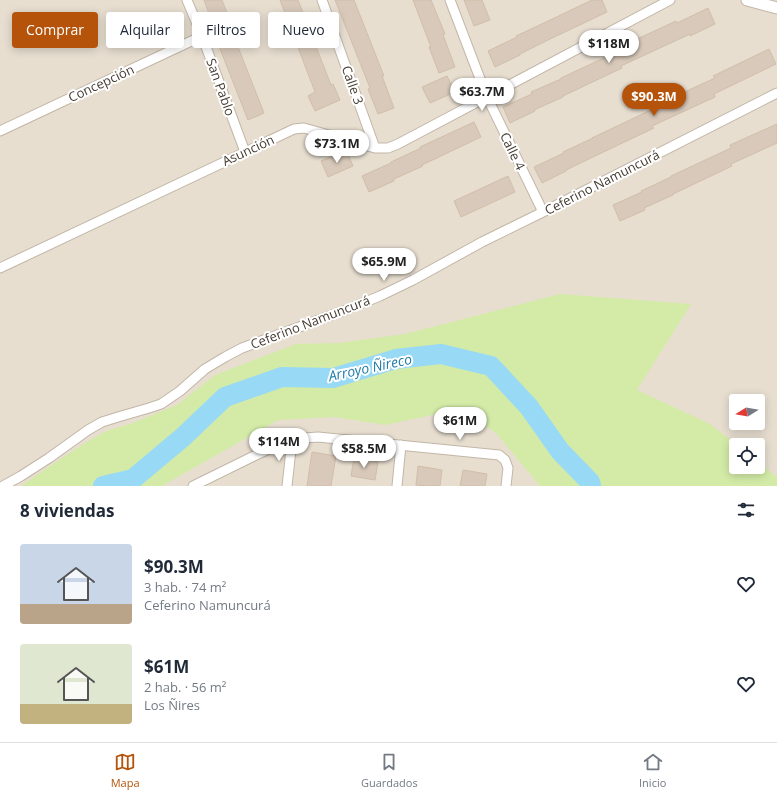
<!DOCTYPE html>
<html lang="es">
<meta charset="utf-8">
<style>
:root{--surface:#fff;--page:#f6f6f7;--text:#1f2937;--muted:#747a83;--line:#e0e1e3;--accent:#b45309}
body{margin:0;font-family:"Open Sans",sans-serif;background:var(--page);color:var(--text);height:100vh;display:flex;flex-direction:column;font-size:15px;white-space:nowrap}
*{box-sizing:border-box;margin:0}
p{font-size:13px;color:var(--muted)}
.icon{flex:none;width:22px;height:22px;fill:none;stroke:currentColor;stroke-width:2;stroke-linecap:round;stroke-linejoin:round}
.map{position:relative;height:486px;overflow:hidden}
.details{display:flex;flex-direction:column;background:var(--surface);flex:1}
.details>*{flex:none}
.top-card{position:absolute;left:12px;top:12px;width:400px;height:36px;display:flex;gap:8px}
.needle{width:26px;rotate:259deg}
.controls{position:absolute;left:729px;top:394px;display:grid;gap:8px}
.controls a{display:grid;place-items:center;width:36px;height:36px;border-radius:4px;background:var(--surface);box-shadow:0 2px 10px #0003;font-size:20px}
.price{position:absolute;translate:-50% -34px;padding:0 9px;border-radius:14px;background:#fff;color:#222;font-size:13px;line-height:26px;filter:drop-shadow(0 1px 2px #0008)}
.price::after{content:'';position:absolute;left:50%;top:24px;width:12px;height:9px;margin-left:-6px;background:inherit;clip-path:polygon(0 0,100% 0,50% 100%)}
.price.on{background:var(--accent);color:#fff}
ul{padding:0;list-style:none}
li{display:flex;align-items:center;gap:12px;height:100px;padding:0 20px}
li span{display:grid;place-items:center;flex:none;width:112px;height:80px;border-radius:4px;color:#555}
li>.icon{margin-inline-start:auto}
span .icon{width:48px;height:48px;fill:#fffc;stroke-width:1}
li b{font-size:17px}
h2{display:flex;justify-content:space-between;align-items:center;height:48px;padding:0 20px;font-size:17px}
.pill{padding:0 14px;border-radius:4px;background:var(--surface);box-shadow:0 2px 10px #0003;font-size:14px;line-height:36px}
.pill.on{background:var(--accent);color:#fff}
.tabs{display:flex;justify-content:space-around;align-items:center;height:56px;border-top:1px solid var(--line);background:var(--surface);font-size:11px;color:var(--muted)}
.tabs a{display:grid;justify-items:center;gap:2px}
.tabs .on{color:var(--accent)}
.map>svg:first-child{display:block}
.residential{fill:#e7ded0;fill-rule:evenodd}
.green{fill:#d3eba7}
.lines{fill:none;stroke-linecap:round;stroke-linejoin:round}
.river{stroke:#98d9f6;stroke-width:20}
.building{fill:#d8c9ba;stroke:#d1bea9}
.minor-casing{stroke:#c2b6a7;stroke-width:11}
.tertiary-casing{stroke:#c2b6a7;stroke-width:13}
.minor{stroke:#fff;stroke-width:9}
.tertiary{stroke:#fff;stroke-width:11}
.labels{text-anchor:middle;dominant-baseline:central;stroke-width:4;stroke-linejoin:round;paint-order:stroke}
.street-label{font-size:13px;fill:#453c32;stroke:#fff}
.water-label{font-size:14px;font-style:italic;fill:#217ca8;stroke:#fff}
</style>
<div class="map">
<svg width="777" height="486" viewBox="0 0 777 486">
<rect width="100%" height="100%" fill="#f3ece2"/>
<path class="residential" d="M0,0h777v486h-777zM736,401h22v22h-22zM736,445h22v22h-22z"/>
<path class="green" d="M560,294l131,10 -54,86 73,34 27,21 -1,22h22v-5l19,15v9h-237l-44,-53 -36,-24 -75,16 -50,-8 -57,3 -116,66h-141l32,-22 29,-19 24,-14 24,-7 47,-19 38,-30 81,-31 43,-1 66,-9z"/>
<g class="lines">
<path class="river" d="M103,486l30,-7 50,-42 42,-40 57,-20 51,1 63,-19 45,-5 50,12 38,41 31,44 30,31 1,4"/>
</g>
<path class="building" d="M204,0h18l7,18 -2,1 37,94 -16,7 -35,-89 2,-1z
M280,0h18l33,85 2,-1 7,16 -25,11 -7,-15 7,-4z
M335,0h19l30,76h-2l12,32 -16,6 -10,-25 2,-1z
M413,0h18l14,34 -2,1 12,32 -16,6 -10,-26h2z
M464,0h18l8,20 -16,6z
M592,0h10l5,12 -59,28 -28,14v1l-25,12 -7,-16 29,-14 -1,-1 30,-14z
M708,8l7,16 -25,12v-2l-69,32 1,2 -59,28v1l-29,13 1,1 -25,12 -7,-16 29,-13 -1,-2 30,-13v-1l60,-28 -1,-3 56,-26 1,2z
M769,49l7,15 -62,30 1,3 -63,29 2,2 -59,28 -29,14v1l-24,12 -8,-16 30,-14 -1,-1 30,-14h-1l61,-29 -1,-2 63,-29 -2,-2z
M447,76l8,16 -25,11 -8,-16z
M474,122l7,15 -59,28 1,1 -29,13v2l-25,11 -7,-16 29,-13v-1l30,-14 -1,-1z
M777,124v19l-46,21 1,2 -59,28v1l-29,13 1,2 -25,11 -7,-16 29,-13 -1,-1 30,-14v-1l60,-28 -1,-3z
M346,150l7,16 -25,11 -7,-16z
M508,176l7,16 -54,25 -7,-16z
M312,452l24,4 -5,30h-24z
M354,458l24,4 -3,18 -24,-4z
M418,466l24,4 -2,16h-15l-9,-1z
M463,470l24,4 -2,12h-25z"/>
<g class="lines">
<defs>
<path id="minor" d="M187,0l15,36 43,116
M322,0l53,148
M450,0l37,97 56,115
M0,131l202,-95
M0,268l294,-139 10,-1 71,20h13l10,-4 272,-144
M3,486l18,-10 28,-18 39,-28 14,-8 16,-5 31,-9 12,-4 19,-13 25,-22 20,-12 17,-9 101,-37 37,-15 33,-16 69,-38 61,-30 234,-119
M193,486l61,-30 26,-12 25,-6 13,-1 181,18 6,5 3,8 -2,18
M287,486l5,-45
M397,486l4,-41"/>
<path id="tertiary" d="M747,0l30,8"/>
</defs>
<use href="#minor" class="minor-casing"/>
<use href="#tertiary" class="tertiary-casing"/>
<use href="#minor" class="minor"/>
<use href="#tertiary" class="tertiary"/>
</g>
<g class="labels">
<g class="street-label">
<text transform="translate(101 83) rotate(-25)">Concepción</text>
<text transform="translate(353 85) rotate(70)">Calle 3</text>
<text transform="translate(221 87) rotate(70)">San Pablo</text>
<text transform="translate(248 150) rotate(-25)">Asunción</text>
<text transform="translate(513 151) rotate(64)">Calle 4</text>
<text transform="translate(602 182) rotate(-27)">Ceferino Namuncurá</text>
<text transform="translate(310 322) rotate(-21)">Ceferino Namuncurá</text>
</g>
<g class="water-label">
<text transform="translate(370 367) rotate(-12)">Arroyo Ñireco</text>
</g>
</g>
</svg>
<div class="controls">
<a><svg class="needle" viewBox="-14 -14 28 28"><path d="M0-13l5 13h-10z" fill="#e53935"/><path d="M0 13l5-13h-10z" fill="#747a83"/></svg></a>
<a><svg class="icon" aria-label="locate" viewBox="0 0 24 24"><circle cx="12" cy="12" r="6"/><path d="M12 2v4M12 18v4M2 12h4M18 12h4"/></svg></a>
</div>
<b class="price" style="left:609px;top:64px">$118M</b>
<b class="price" style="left:482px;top:112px">$63.7M</b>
<b class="price on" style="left:654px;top:117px">$90.3M</b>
<b class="price" style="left:337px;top:164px">$73.1M</b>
<b class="price" style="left:384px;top:282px">$65.9M</b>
<b class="price" style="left:460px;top:441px">$61M</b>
<b class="price" style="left:279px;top:462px">$114M</b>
<b class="price" style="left:364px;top:469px">$58.5M</b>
<div class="top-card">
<a class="pill on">Comprar</a>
<a class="pill">Alquilar</a>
<a class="pill">Filtros</a>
<a class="pill">Nuevo</a>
</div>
</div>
<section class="details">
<h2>8 viviendas<svg class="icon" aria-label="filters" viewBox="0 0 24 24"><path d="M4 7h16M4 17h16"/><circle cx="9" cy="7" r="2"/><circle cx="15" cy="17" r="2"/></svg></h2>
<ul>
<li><span style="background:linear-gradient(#c9d6e8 75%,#b9a48a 0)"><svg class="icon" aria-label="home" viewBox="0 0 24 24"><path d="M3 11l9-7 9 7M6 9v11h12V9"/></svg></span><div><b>$90.3M</b><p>3 hab. · 74 m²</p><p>Ceferino Namuncurá</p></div><svg class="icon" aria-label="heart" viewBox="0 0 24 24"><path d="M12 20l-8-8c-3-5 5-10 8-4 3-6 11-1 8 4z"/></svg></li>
<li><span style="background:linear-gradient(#dfe7d0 75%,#c2b280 0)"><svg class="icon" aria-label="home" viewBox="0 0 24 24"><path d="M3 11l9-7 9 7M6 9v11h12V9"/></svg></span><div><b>$61M</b><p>2 hab. · 56 m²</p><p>Los Ñires</p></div><svg class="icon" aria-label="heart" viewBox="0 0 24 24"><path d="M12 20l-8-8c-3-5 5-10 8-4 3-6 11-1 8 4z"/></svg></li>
</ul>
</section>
<nav class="tabs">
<a class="on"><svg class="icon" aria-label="map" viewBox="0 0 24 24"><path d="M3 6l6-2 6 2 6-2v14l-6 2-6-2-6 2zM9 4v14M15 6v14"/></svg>Mapa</a>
<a><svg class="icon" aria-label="saved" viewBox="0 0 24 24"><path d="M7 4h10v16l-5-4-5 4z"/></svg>Guardados</a>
<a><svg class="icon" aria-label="home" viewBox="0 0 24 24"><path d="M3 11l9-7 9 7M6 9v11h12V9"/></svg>Inicio</a>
</nav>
